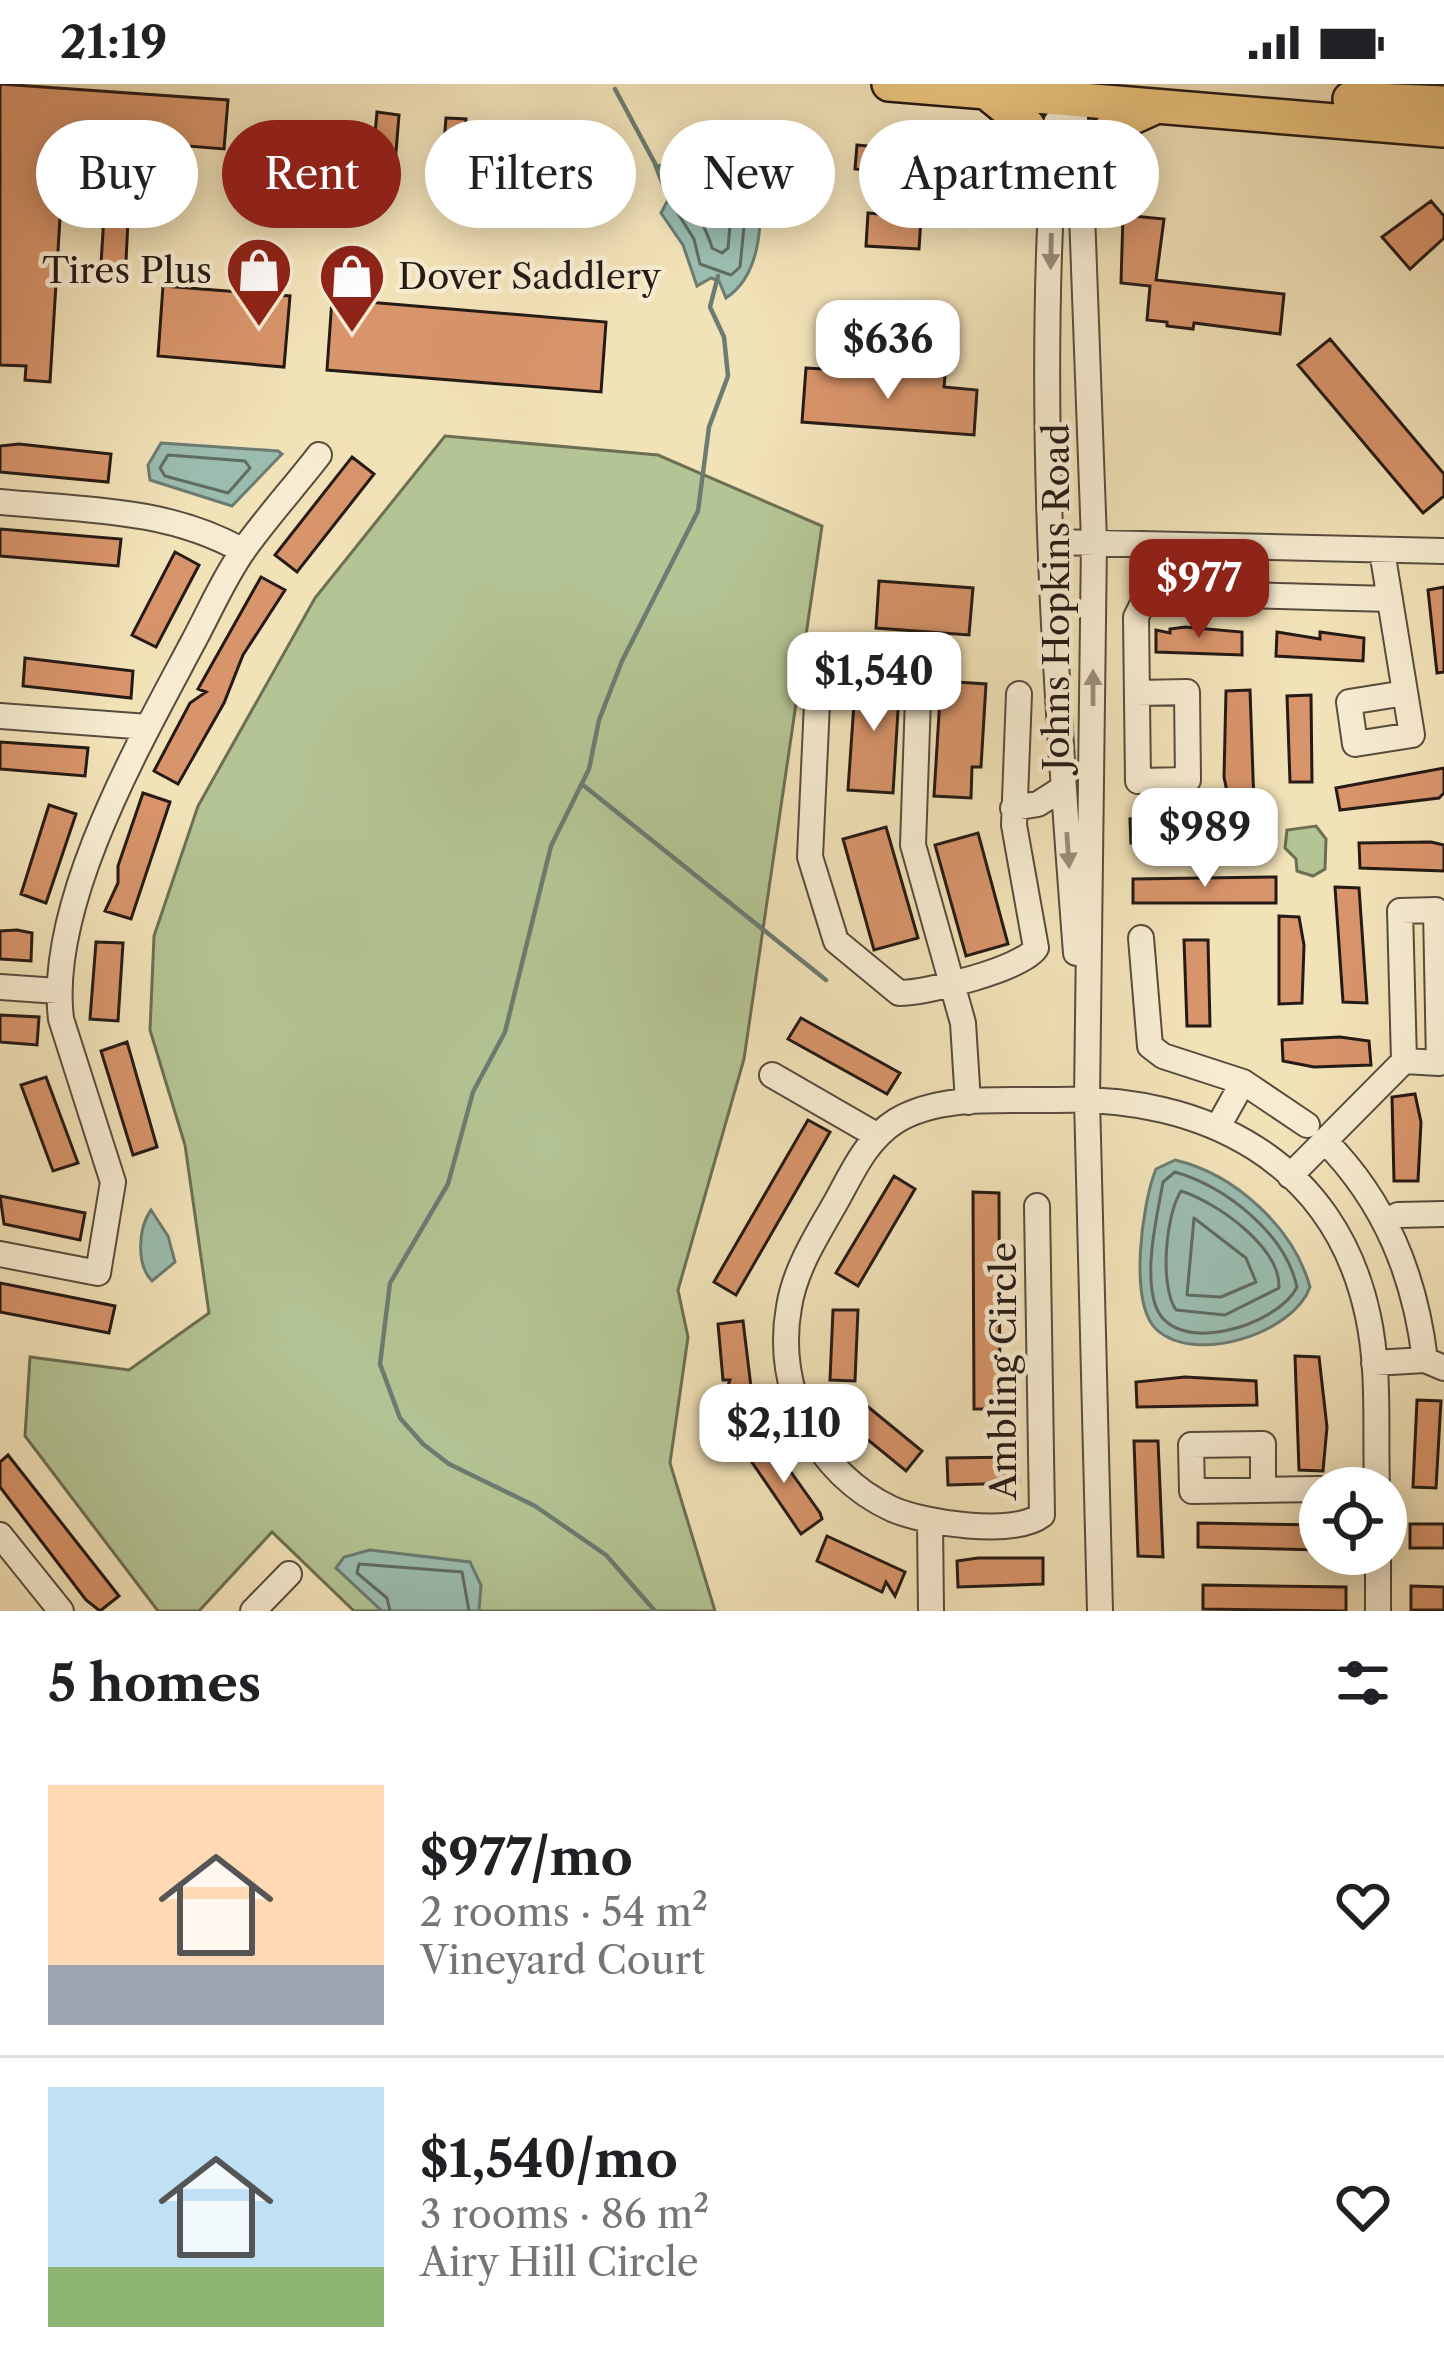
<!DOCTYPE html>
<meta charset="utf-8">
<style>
:root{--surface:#fff;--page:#f6f6f6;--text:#202124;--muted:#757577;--line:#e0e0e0;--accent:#8f2418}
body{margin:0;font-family:"Libre Caslon Text",serif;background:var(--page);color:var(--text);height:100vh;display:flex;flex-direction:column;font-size:45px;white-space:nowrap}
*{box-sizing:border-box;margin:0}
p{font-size:39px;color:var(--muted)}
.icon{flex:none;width:66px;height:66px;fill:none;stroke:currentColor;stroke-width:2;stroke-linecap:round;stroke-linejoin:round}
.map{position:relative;height:1527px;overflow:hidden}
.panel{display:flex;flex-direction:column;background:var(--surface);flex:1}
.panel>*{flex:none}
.banner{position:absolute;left:36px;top:36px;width:1374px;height:108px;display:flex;gap:24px}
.buttons{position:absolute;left:1299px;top:1383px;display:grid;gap:24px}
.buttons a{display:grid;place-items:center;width:108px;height:108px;border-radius:50%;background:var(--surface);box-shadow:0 6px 30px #0003;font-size:60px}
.price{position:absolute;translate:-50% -102px;padding:0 27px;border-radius:24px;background:#fff;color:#222;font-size:39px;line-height:78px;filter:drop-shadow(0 3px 6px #0008)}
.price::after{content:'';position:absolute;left:50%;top:72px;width:36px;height:27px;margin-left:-18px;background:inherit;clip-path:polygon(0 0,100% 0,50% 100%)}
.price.on{background:var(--accent);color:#fff}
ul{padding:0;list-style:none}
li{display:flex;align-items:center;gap:36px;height:300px;padding:0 48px}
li+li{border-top:3px solid var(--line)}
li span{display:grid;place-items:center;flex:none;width:336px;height:240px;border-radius:0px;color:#555}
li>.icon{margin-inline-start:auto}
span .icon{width:144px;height:144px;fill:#fffc;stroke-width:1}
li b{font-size:51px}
h2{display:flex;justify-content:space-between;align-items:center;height:144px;padding:0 48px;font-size:51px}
.pill{padding:0 42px;border-radius:54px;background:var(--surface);box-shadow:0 6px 30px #0003;font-size:42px;line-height:108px}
.pill.on{background:var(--accent);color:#fff}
.status{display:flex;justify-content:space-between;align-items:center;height:84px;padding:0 60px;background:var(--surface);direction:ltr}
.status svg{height:33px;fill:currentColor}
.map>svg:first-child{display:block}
.green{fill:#b4c494;stroke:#6c6f54;stroke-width:3}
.water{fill:#9bbdb0;stroke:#6c7c72;stroke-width:3}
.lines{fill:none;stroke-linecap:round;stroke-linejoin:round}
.shore{stroke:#606c62;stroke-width:3}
.stream{stroke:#6c7c72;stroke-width:4.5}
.building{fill:#d8946a;stroke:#251a15;stroke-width:3}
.minor-casing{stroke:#584c3e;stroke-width:28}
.highway-casing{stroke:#251a15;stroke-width:38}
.minor{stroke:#f7ecd1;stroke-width:24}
.highway{stroke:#e9c17c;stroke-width:33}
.oneway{fill:#988e7c}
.labels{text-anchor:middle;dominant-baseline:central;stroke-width:9;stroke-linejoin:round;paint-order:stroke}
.poi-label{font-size:36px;fill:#251a15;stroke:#f7ecd1;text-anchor:end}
.street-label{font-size:36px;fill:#251a15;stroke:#f7ecd1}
</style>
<div class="status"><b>21:19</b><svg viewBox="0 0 49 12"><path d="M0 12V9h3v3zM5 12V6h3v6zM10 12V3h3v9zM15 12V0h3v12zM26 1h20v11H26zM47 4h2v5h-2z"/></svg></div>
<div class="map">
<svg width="1444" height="1527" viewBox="0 0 1444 1527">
<rect width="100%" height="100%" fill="#f2e2b8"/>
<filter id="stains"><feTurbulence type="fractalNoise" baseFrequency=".00167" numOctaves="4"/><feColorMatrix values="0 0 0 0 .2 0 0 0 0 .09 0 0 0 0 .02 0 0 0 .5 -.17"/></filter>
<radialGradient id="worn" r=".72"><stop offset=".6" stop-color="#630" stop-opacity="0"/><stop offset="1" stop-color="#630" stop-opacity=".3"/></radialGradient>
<path class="green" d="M445,352l213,19 164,71 -78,533 -66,231 10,47 -18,126 45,148h-361l-82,-79 -73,79h-41l-133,-175 5,-79 99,13 80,-57 -24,-168 -35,-115 4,-94 44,-130 117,-208z
M1316,742l10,13 -1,30 -12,7 -16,-5 -1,-12 -11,-11 2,-18z"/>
<path class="water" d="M731,73l29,10c1,43 6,105 -34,131l-7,-17 -8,-3 -14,8 -14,-41 -22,-32 7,-13 -13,-34z
M161,359l117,8 4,3 -50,52 -82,-26 -2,-15z
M1175,1076c60,14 119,68 135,127 -16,46 -114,78 -153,43 -29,-26 -15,-127 -1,-161z
M151,1126l17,26 7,26 -23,19c-16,-16 -14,-53 -1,-71z
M370,1466l100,12 11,23 -2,26h-97l-46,-43 8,-11z"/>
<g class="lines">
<path class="shore" d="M731,85l16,4 1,13 -8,81 -9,8 -31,-11 -6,-25 -17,-27 -3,-31 5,-6z
M727,100l6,6 -5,58 -6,5 -10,-5c-5,-22 -25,-41 -14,-61z
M168,371l77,6 5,7 -22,25 -63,-17 -5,-8z
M1175,1088c51,15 110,61 122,115 -19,39 -125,72 -142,17 -11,-35 2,-87 8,-122z
M1181,1107c35,11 100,56 98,97l-54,27 -49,-5c-17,-25 -10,-96 5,-119z
M1194,1134l52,40 10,24 -35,15 -34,-2z
M390,1527l-3,-13 -30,-25 2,-9 103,8 7,39"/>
<path class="stream" d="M615,5l43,80
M583,701l243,195
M655,1527l-49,-56 -71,-49 -86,-42 -26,-20 -23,-26 -20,-54 10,-81 58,-99 25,-92 32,-60 46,-186 38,-77 10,-49 23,-59 76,-150 11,-84 19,-51 -4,-39 -14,-30 8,-31"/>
</g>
<path class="building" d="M0,0l228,16 -4,49 -159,-13 -15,246 -25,-2 1,-14 -26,-1z
M377,28l22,3 -4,49 -20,-2 -2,-7z
M446,34l20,1 -4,51 -20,-2z
M501,45l44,4 -2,30 -7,-1 -1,17 -22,-1 2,-17 -16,-2z
M857,61l62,6 -2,24 -62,-6z
M105,116l24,1 -4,80 -25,-1z
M1431,117l13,15v22l-34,31 -28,-32z
M868,129l53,5 -2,31 -53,-3z
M1123,131l41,4 -8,61 128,14 -4,40 -86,-11 -1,6 -26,-3v-4l-20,-2 3,-34 -29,-3z
M163,202l127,10 -6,71 -126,-11z
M332,215l274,23 -5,70 -274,-22z
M1330,255l114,135v22l-21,17 -125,-148z
M806,284l139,8 -1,11 33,3 -3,45 -172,-13z
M19,360l92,10 -3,28 -108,-10v-26z
M352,373l22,17 -77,98 -22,-17z
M0,445l121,10 -3,27 -118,-10z
M175,468l24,13 -43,82 -24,-12z
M261,493l24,13 -42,65 -19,48 -46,81 -24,-13 36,-68 16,-11 -8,-3z
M879,497l94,7 -4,47 -93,-7z
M1444,503v85l-7,1 -9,-83z
M1185,543l57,5v23l-86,-3v-22l14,3v-4z
M1277,548l43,7v-7l44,6 -1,23 -87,-5z
M25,574l108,13 -2,27 -108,-12z
M856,591l44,3 -7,115 -45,-3z
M941,597l45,3 -5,83h-9l-1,31 -37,-2z
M1250,606l4,115 -24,1 -6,-29 2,-86z
M1311,611l1,87h-22l-3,-86z
M0,658l88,6 -3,28 -85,-7z
M1444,684v25l-5,5 -99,12 -4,-22z
M143,709l27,9 -39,117 -26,-8 13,-28v-17z
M49,721l27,9 -30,89 -25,-9z
M1176,732l41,4 1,23h-87l-1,-24z
M886,743l32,111 -44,12 -31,-111z
M978,749l30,111 -42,12 -31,-111z
M1431,758l13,3v26l-84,-3 -1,-25z
M1276,793v26h-143v-24z
M1335,803l24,1 8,115 -24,-1z
M1279,832l20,1 5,28 -2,58 -23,1z
M17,846l15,3 -1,28 -31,-2v-28z
M1184,856h24l2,86h-23z
M96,858l27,1 -5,78 -28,-2z
M0,931l39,2 -2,28 -37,-3z
M801,934l99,55 -13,21 -99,-55z
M1340,953l29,4 2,24 -57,2 -31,-6 -1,-21z
M127,958l30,105 -24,8 -32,-104z
M46,993l32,86 -25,8 -32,-86z
M1415,1010l6,28 -3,59h-24l-2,-84z
M808,1036l22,12 -94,163 -22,-13z
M894,1092l21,13 -57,97 -22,-13z
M973,1108l26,1 1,216h-26z
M0,1112l85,17 -5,27 -76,-16z
M0,1199l115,23 -6,27 -109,-21z
M833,1226h25l-3,71 -25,-1z
M743,1237l12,99 -25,3 -5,-29 5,-14h-7l-5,-56z
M1295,1272l24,1 8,70 -4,44 -24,-1z
M1185,1293l71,4 1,24 -120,2 -1,-25z
M1417,1316l24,1 -5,87 -23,-1z
M867,1322l55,45 -16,20 -55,-45z
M766,1353l54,76 2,6 -21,15 -56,-82z
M1134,1357h24l5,116 -25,-1z
M8,1371l111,141 -19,15 -14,-11 -86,-113v-25z
M1018,1373l1,26 -71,2 -1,-27z
M1198,1439l122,2v25l-122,-3z
M1410,1440h34v24h-34z
M827,1452l78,36 -10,24 -9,-14 -4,10 -65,-31z
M978,1474h65v26l-85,3 -1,-26z
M1203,1501l143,2v24l-143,-2z
M1411,1502l33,1v23h-33z"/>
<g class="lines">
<defs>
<path id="minor" d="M1072,0l9,102 13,355 -7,558 13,512
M1074,9l-18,30c-21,275 -1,555 20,830
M0,418c83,8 168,6 243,49
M1053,458l391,9
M1382,467l30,184 -57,9 -6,-42 56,-9
M1137,609l50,-1 1,88 -50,1 -2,-164 7,-14 22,-10 225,6
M0,632l148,11
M1013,724l25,-4 25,-16
M1141,854l9,108 13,10 80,26 64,43
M0,903l58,4
M772,991l104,60
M968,1018l-5,-79 -50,-178 6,-176 -11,-10 -69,-2 -21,24 -8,176 26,84 63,52c27,0 124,-24 137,-45l-22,-123 5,-131
M1219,1041l24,-43
M1325,1057c60,61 90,134 100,219
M1290,1092l114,-115 -4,-150 36,-1 3,153 -35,-2
M1037,1122l5,309c-29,22 -118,8 -150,-6 -76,-35 -118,-119 -103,-202 6,-39 29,-73 48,-107 16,-29 30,-61 59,-79 44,-27 109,-20 160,-21 148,-5 279,61 312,216 12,55 7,116 9,172
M1386,1137l12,-6 46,-1
M0,1170l98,19 15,-91 -52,-163c-14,-115 78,-275 131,-375 17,-31 32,-67 53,-96 23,-32 50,-62 74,-93
M1374,1279l51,-3 19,8
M1263,1406v-46l-72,1 1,46 128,-2
M930,1439l1,88
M0,1451l61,76
M1378,1470v57
M253,1527l36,-37"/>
<path id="highway" d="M889,0l555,46
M986,8l42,34 23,61
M1350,15l94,4
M1081,102l32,-60 42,-19"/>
</defs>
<use href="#minor" class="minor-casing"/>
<use href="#highway" class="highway-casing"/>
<use href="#minor" class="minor"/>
<use href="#highway" class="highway"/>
</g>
<defs><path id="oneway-solid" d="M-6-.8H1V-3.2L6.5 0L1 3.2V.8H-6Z" transform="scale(3)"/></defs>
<g class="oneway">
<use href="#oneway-solid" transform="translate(1051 167) rotate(91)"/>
<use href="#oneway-solid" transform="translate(1093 604) rotate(-90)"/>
<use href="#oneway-solid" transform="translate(1068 766) rotate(86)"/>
</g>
<defs>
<symbol id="shop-pin" viewBox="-11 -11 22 30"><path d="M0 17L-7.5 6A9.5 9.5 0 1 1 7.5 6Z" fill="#8f2418" stroke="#f7ecd1"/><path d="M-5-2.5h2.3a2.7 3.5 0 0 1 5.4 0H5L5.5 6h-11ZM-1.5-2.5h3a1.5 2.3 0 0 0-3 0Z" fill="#fff"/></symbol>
</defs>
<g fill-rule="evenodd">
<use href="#shop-pin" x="221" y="148" width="76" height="104"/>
<use href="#shop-pin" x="314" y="154" width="76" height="104"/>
</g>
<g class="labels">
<g class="poi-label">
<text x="212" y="186">Tires Plus</text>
<text x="398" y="192" text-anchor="start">Dover Saddlery</text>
</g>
<g class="street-label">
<text transform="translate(1056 513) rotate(-90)">Johns Hopkins Road</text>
<text transform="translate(1003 1287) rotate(-90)">Ambling Circle</text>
</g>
</g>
<rect width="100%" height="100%" filter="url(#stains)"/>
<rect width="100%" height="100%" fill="url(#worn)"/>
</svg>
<div class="buttons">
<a><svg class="icon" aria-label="locate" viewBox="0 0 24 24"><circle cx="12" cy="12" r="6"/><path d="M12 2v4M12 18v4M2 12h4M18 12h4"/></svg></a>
</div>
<b class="price" style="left:888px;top:318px">$636</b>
<b class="price on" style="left:1199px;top:557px">$977</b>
<b class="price" style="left:874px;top:650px">$1,540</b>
<b class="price" style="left:1205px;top:806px">$989</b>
<b class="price" style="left:784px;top:1402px">$2,110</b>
<div class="banner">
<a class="pill">Buy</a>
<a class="pill on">Rent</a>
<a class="pill">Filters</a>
<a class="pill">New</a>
<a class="pill">Apartment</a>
</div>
</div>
<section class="panel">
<h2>5 homes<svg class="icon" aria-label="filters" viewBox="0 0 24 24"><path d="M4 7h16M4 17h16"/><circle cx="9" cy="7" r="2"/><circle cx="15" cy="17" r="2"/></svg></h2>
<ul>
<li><span style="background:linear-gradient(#ffd9b3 75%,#9aa5b1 0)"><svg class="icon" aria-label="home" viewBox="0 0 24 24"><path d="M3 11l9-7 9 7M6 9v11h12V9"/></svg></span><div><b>$977/mo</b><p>2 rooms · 54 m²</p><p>Vineyard Court</p></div><svg class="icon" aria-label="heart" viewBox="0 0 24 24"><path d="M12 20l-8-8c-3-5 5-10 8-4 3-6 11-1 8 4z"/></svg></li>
<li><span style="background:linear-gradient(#bfe0f5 75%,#8fb573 0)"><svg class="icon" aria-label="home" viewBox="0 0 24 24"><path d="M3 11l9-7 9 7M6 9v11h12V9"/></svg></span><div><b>$1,540/mo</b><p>3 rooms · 86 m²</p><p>Airy Hill Circle</p></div><svg class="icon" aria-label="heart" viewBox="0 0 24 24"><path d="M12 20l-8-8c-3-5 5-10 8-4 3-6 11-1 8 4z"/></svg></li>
</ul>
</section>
